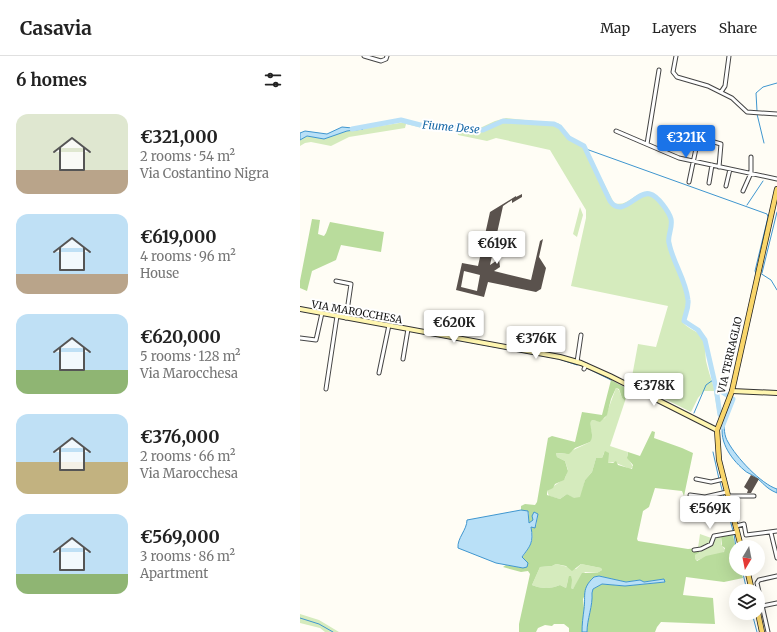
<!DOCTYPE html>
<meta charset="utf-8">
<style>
:root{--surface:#fff;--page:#f6f6f6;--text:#222;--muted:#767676;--line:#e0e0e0;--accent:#1a73e8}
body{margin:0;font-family:Merriweather,serif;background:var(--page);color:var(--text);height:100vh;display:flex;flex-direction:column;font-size:15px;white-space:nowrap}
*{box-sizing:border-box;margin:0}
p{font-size:13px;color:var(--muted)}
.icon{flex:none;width:22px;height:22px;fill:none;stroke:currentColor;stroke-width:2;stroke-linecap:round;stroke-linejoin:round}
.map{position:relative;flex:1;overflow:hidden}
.panel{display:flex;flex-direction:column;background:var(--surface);width:300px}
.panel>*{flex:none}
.needle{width:26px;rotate:190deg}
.controls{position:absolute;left:429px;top:484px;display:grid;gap:8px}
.controls a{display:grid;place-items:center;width:36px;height:36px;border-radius:50%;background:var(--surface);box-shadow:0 4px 16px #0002;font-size:20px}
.price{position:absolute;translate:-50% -34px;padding:0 9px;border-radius:4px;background:#fff;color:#222;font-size:13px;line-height:26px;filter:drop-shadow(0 1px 2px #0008)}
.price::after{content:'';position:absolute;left:50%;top:24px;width:12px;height:9px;margin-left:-6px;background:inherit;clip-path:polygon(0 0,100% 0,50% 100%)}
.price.on{background:var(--accent);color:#fff}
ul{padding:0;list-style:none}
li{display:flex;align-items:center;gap:12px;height:100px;padding:0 16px}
li span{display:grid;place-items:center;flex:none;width:112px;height:80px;border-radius:12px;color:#555}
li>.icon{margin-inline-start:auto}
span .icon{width:48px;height:48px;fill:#fffc;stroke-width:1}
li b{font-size:17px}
h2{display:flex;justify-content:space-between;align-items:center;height:48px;padding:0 16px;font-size:17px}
header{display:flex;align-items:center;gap:24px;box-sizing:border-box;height:56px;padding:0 20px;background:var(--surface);border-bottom:1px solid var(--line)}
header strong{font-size:19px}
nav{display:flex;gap:22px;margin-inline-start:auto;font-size:14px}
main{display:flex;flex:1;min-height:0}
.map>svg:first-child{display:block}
.green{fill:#d5ebbd}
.forest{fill:#b9dc9c;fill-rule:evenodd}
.water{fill:#b9e0f7;stroke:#3f96cf}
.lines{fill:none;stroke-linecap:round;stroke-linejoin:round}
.stream{stroke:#3f96cf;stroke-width:1}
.river{stroke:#b9e0f7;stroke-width:5}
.building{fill:#5a524d;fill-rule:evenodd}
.street-casing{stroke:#444;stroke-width:5}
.secondary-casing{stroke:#333;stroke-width:6}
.primary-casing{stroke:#222;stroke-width:6}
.street{stroke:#fff;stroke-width:3}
.secondary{stroke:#fff6b0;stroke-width:4}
.primary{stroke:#f9d66b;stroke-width:4.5}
.labels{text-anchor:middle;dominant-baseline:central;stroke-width:4;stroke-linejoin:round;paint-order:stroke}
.street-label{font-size:10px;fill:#111;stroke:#fff}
.water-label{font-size:11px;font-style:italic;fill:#1768a6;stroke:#fff}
</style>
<header>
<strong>Casavia</strong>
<nav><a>Map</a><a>Layers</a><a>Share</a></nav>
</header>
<main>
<section class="panel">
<h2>6 homes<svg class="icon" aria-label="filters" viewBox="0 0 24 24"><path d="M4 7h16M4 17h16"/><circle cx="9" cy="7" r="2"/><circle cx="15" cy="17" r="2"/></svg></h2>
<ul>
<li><span style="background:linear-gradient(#dfe7d0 70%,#b9a48a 0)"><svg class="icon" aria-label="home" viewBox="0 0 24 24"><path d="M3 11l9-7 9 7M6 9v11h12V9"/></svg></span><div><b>€321,000</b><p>2 rooms · 54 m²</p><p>Via Costantino Nigra</p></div></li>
<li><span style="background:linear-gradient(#bfe0f5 75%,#b9a48a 0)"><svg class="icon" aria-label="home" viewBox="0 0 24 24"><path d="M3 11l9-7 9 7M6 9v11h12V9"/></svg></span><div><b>€619,000</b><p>4 rooms · 96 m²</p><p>House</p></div></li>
<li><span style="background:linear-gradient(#bfe0f5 70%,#8fb573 0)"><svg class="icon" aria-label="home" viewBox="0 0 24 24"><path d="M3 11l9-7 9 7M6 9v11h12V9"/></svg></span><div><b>€620,000</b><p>5 rooms · 128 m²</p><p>Via Marocchesa</p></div></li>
<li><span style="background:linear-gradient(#bfe0f5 60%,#c2b280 0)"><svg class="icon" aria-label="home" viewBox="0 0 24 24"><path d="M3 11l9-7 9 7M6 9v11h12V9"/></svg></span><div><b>€376,000</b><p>2 rooms · 66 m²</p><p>Via Marocchesa</p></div></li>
<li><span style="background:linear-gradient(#bfe0f5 75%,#8fb573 0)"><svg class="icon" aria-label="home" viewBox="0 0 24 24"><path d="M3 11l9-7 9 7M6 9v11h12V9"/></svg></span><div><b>€569,000</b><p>3 rooms · 86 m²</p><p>Apartment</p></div></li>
</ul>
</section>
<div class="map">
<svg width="477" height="576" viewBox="0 0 477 576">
<rect width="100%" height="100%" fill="#fffdf5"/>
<path class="green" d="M206,62l48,5v1l4,-1 14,15 13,8 29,57c14,5 23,-14 36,-11 5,2 9,6 12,10 19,22 5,24 10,46 4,19 17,38 15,59 -1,5 -4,9 -5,14 4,7 14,9 19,15 5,7 4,17 5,25 4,18 13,35 12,54l-4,-24h-10l-6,7 -7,14 -60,-30 7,-38 18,3 12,-41 -97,-20 15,-68v-8l-36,-60 -54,-12 -9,3 -29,-6 -1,-5 -18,-2 17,-2 17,2 9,-1 13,-6z
M106,66l19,6h11l-9,1 -21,-5 -1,4 -56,9 -18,9 -20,-4 -6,1 -5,3v-6l7,-4 17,3 23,-8z
M280,151l3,8 -6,22 -4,-3z
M316,332l3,2 3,8 3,3 -15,45 18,6 -1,4 6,11 -3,2 -16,-7 -6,1 -4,-10 -2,5h-6l-4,14 -7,8 -4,17 -2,1h-6l-6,-4 -7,5 -11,-3 -2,-5 18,-13 3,-8 -3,-9 -8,-4 -1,-4 9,1 25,-12 2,-9 -2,-6 1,-6 2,-1 4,1 8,-3z
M400,478l14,5 7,-3v8l4,6 -3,4 -13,2 -14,5v-6l4,-2 1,-4 -2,-1z
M256,508l20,5 5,-5 20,4 1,2 -5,3 -12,-1 -12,17 -2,-1 -3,-8 -2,8 -6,-3c-9,4 -19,4 -28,0l8,-18 12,-1z
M0,558l19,6 20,12h-14l-5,-4 -20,-5z"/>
<path class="forest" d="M12,163l8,1 -2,14 6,2 2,-3 4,-11 54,10 -3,20 -40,-7 -5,15 -24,11 -5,20 -7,-3v-7z
M311,324l17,9 -3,12 -3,-3 -3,-9 -3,-1 -5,11 -4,16 -7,7 -7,-2 -2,1c-2,8 4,13 -1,21l-15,6 -6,6 -13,-1 1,4 8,4 3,10 -4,9 -9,4 -2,4 -6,3v4l13,4 7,-5 7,4 6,-1 5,-17 7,-8 4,-14h6l3,-7 4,2 -1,10h5l3,-2 2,4 14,4 1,-4 -6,-7 1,-6 12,4 12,-25 3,1 -1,6 28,10 11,5 -9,43 -2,-5 -27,-3 -6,19 -6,4 -6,28 1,2 50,8 10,-1 2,1 -1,4 -4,2v4l2,2 9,-5 18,-4 1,-4 -3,-2 -1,-10 11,-5 4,17v21h5l2,9 -19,4 -38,-5 -3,18 30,3 2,26 -54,-2 -4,5 -2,5h-68c0,-13 6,-26 5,-39l1,-4 9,-5 23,2 40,-4 -1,-3 -20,3 -5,-2 -13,2 -27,-6 -5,1 -11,22 1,9 -2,24h-13v-4l-5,-4h-10l-2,2 -7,-1 -7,3 -2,4h-17v-8l11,-50 -2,-3 -7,1 -18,-5 3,-2 17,3 2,-7 -3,-3c8,-12 13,-16 9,-31l5,-1 2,-12 -4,-2v8l-5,3v-10l-3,-2h-5v-5l4,-2 10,1 2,-3 11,-64 4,-2 23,6 7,-30 20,3zM256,508l10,2 6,5 9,-7 20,4 1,2 -5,3h-15l-9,16 -2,-1 1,-8 -1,-4h-2l-3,12 -6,-3c-9,4 -19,4 -28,0l8,-18 12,-1z"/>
<path class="water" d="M42,71l21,2 -16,2 -23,8 -17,-3 -7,4v-7l5,-2 22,3z
M424,364c0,7 0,16 4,22 8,15 33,42 49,47v4c-12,-5 -13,-10 -23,-17 -3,-2 -7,-3 -10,-6 -14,-12 -27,-31 -20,-50z
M221,454l7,1 1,12 4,-3 -1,-4 2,-4 4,2 -3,14 -4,-1c3,16 -1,19 -9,30l6,6 -1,4 -4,1 -27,-5 -38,-15c-1,-10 9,-18 9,-28z
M299,520l27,6 14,-2 4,2 20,-3 1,3 -40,4 -23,-2 -9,5 -1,4c1,13 -5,26 -5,39h-5c0,-8 1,-15 2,-23 2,-14 -3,-20 10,-32z"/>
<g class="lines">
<path class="stream" d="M457,55l-1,-18 7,-6 14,-4
M457,58l7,29
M286,93l181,65 1,3 -13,54 1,2
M447,149l16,-24
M460,217l11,7 6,10
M462,217l15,-61
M0,255l11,2
M114,276l145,27 18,6
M287,312l24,12
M394,357l12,-28 7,-5
M413,396l6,27
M420,426l13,49
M434,478l2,13
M442,513l5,22
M452,557l5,19
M0,562l19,6 14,8"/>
<path class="river" d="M52,73l49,-9 27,7 17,-1 31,4h7l20,-9 51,3 6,3 9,11 15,8 26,55c13,18 27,-11 40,-7 8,2 19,18 21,25 2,9 -4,17 -2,24 4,20 17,37 19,57 1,8 -3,14 -4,21l14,9 7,10 11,48 4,27
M416,332l17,11 -11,28"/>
</g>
<path class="building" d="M222,138v3l-10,6v-3l-9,6 -13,59 9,-6 1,8 -6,4 37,9 9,-39 3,-2 -4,18 7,11 -5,21 -5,3 -48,-10 -4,15 -28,-7 6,-27 16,3 12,-54 26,-16v1zM164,215l16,4 -3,16 -16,-4z
M451,419l8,4 -8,14h-4l1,-3 -4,-3z"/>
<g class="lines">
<defs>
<path id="street" d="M64,0l17,5 5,-2 1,-3
M376,0l-3,16 4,5 31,9 24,12 15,14 30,2
M421,36l4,-6 4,-30
M316,75l63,27 98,21
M407,84l14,4 -2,23
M347,88l12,-74
M389,126l9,-43
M409,127l3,-18
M426,130l4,-17
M443,135l8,-18v-16
M36,225l15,3 -5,34
M0,282l16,2 6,-27
M103,303l5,-30
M277,306l4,-27
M284,313l2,-4
M79,317l10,-48
M26,333l11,-73
M396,423l15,3 13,-3
M390,439l15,2 22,-5
M428,440h26
M436,470l8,-2 2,11 31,-4
M471,477l6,25
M394,494l7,-1 10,-5 3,-8 23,-4
M462,550l15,-3
M468,576l-11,-49 2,-3 18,-4"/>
<path id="secondary" d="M0,253l260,48 21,6 29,13 107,54
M432,335l45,2"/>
<path id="primary" d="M441,491l-22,-87 -2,-30 15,-39 45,-202
M447,513l5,22
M458,557l4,19"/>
</defs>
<use href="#street" class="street-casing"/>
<use href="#secondary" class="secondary-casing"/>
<use href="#primary" class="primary-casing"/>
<use href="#street" class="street"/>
<use href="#secondary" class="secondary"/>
<use href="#primary" class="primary"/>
</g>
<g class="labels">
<g class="street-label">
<text transform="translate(57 256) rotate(10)">VIA MAROCCHESA</text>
<text transform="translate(430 299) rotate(-77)">VIA TERRAGLIO</text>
</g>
<g class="water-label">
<text transform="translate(151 71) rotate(5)">Fiume Dese</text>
</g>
</g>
</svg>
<div class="controls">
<a><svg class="needle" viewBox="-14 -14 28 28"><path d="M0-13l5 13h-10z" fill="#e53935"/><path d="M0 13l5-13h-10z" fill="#767676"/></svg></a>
<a><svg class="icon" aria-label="layers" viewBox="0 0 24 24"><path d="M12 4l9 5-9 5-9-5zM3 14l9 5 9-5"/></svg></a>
</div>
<b class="price on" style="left:386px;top:103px">€321K</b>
<b class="price" style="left:197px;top:209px">€619K</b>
<b class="price" style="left:154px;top:288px">€620K</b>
<b class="price" style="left:236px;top:304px">€376K</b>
<b class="price" style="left:354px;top:351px">€378K</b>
<b class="price" style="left:410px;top:474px">€569K</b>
</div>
</main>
